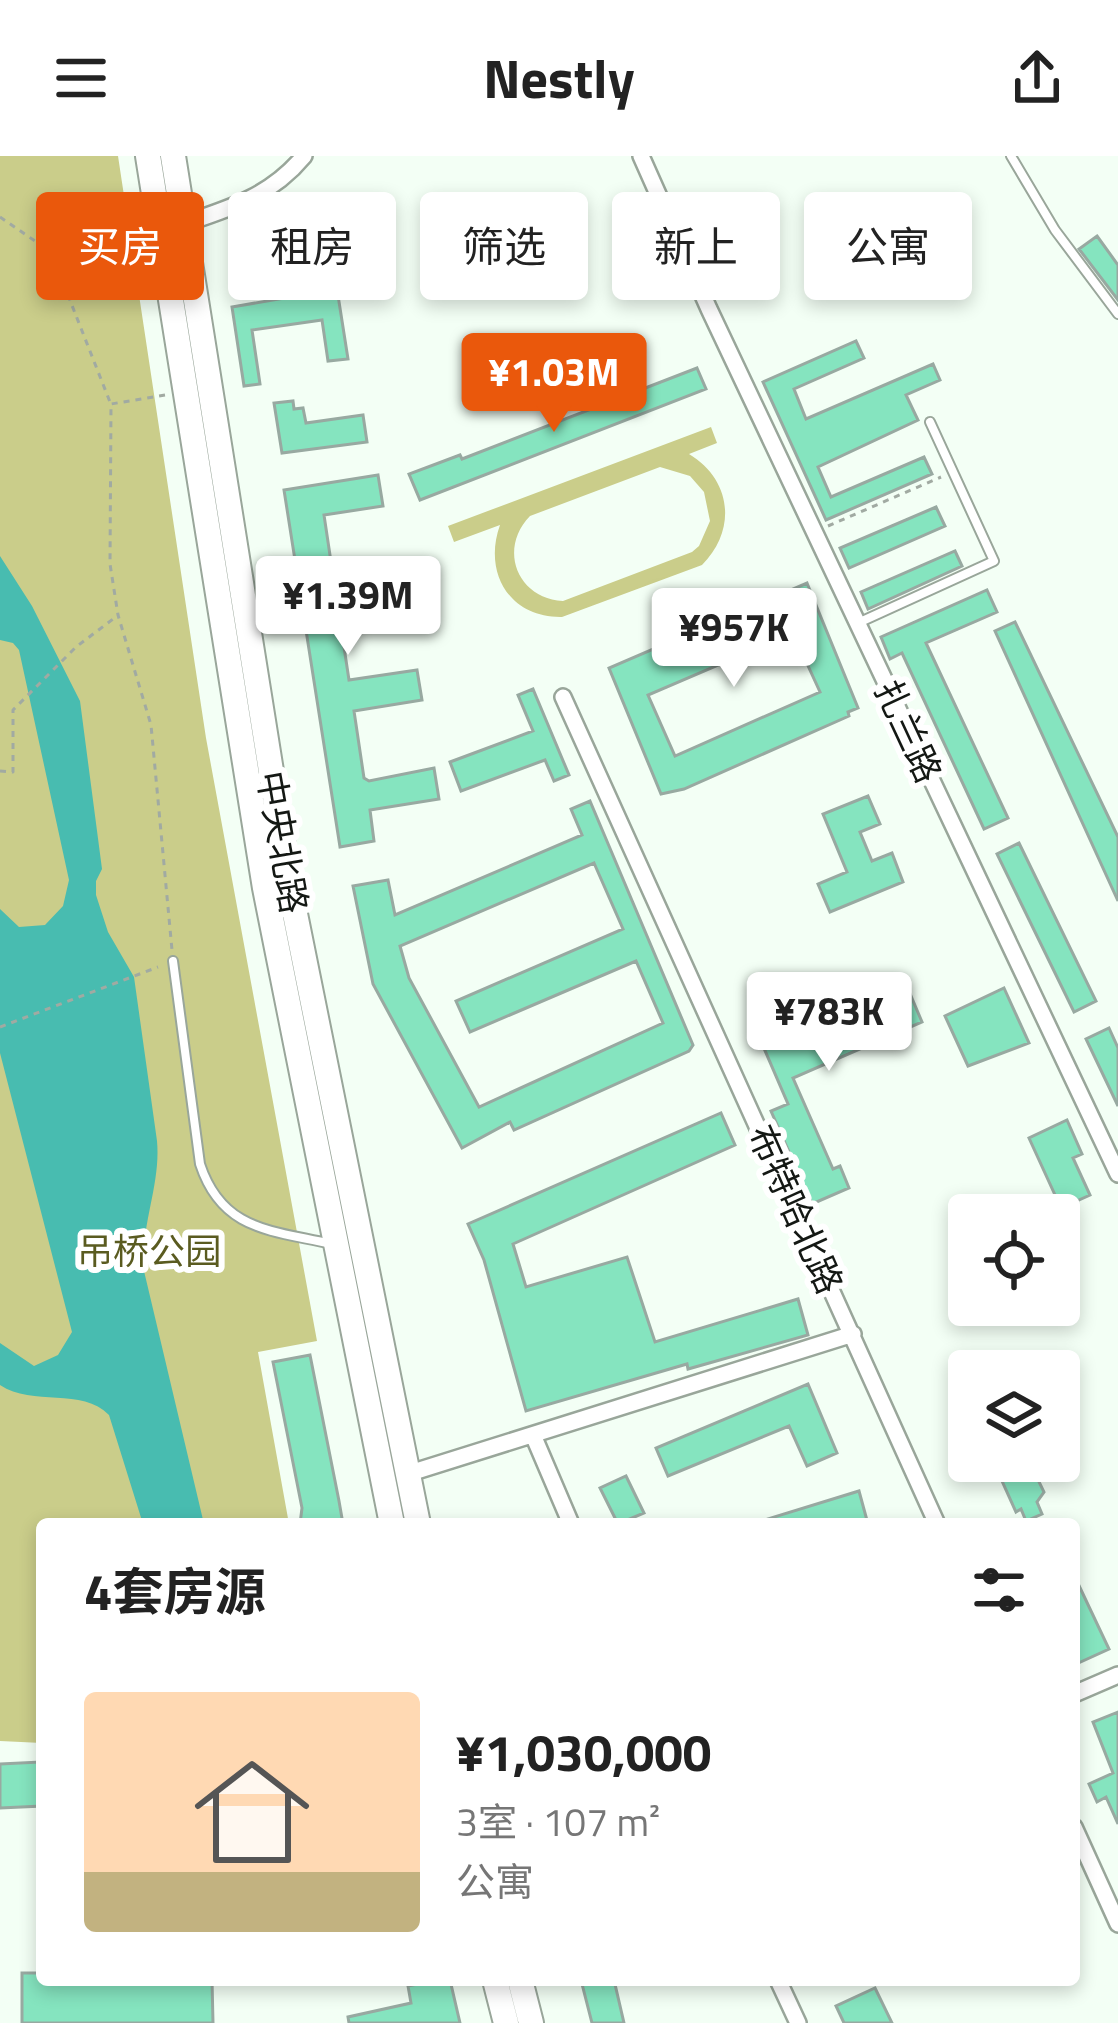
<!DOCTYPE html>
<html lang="zh">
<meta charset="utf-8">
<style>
:root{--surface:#fff;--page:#f2f2f2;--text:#222;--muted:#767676;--line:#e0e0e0;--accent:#ea580c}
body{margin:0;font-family:"Titillium Web","Noto Sans SC",sans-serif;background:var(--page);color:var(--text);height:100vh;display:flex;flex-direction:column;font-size:45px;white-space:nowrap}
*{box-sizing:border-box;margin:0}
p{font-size:39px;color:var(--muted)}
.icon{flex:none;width:66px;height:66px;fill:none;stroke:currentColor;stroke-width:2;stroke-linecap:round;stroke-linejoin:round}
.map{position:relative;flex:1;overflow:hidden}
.sheet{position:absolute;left:36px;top:1362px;width:1044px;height:468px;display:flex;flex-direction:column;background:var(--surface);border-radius:12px;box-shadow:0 6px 18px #0003}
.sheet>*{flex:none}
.guide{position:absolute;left:36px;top:36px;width:1047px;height:108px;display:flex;gap:24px}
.buttons{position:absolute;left:948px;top:1038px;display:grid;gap:24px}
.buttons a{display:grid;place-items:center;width:132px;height:132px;border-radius:12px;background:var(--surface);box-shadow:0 6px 18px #0003;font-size:60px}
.price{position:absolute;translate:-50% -102px;padding:0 27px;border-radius:12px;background:#fff;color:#222;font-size:39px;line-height:78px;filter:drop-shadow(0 3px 6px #0008)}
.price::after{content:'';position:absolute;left:50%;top:72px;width:36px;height:27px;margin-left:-18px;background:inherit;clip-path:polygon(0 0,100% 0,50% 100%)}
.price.current{background:var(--accent);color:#fff}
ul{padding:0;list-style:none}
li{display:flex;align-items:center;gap:36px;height:300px;padding:0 48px}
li+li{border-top:3px solid var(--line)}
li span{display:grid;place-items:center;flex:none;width:336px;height:240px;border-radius:12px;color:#555}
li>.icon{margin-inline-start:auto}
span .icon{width:144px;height:144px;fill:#fffc;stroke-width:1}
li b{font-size:51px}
h2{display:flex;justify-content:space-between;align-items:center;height:144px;padding:0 48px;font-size:51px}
.chip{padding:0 42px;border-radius:12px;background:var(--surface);box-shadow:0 6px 18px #0003;font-size:42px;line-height:108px}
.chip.current{background:var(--accent);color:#fff}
header{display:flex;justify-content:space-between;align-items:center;height:156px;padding:0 48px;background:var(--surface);font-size:54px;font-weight:700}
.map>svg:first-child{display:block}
.green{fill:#cacd8a;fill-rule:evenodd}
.water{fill:#48bcb0}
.building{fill:#85e4bf;stroke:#98a9a1;stroke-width:3;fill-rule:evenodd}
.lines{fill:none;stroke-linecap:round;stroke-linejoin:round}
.lane-casing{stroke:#99a69a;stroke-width:12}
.street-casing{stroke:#99a69a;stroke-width:20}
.primary-casing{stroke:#99a69a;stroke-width:28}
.path{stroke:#a1aaa2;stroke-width:3;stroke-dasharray:6 6;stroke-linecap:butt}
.lane{stroke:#fff;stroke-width:8}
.street{stroke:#fff;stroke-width:15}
.primary{stroke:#fff;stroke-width:24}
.labels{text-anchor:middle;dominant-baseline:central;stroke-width:12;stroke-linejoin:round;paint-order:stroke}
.street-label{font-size:36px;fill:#141814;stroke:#fff}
.park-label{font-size:36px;fill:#5a5b20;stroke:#fff}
</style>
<header><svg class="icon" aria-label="menu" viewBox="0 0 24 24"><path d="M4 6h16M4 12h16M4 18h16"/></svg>Nestly<svg class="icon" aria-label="share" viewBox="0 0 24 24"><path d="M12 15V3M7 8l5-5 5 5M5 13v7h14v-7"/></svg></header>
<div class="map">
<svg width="1118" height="1867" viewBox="0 0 1118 1867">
<rect width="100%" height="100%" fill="#f3fff5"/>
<path class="green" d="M0,0h118l88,582 111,603 -59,11 31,172h-247v219l-42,-2z
M711,271l6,16 -28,11c43,26 48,76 13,111l-140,52c-53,1 -79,-45 -62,-92l-46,17 -6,-16zM660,311l30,9 14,16 6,29 -11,25 -7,6 -129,49c-46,-3 -65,-52 -33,-85z"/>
<path class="water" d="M0,400l32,50 48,95 22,168 -6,12v14l12,37 26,45 23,164c4,44 -17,85 -13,130l60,253h-61l-34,-109c-27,-28 -76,-8 -109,-30v-42l34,23 24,-11 14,-23 -72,-279v-144l19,18 26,-2 18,-19 6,-26 -50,-230 -6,-7 -13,-3z"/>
<path class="building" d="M1097,80l21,29v35l-39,-51z
M337,133l11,70 -20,2 -6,-41 -70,10 8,54 -16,2 -12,-79z
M856,185l8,17 -70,31 12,30 127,-55 7,16 -34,15 12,25 -100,47 13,30 93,-40 8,17 -106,46 -63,-138z
M697,212l9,21 -286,111 -11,-26 51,-19 2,4z
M293,245l1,8 9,-1 3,15 57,-8 4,27 -85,11 -8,-50z
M378,319l5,31 -59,9 10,67 62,-9 5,31 -62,10 10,66 68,-10 5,30 -68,11 10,67 5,3 65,-13 5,31 -69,11 4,31 -34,6 -56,-357z
M936,351l9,19 -96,42 -9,-20z
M955,395l7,15 -94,43 -7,-17z
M807,427l51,125 -10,4 1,4 -165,73 -23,5 -52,-126zM793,477l27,59 -145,64 -27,-61z
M987,434l10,22 -71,31 82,175 -24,11 -82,-176 -12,6 -9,-22z
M1015,466l103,215v64l-123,-270z
M533,533l36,86 -15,6 -9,-21 -84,31 -11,-29 83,-31 -15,-36z
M868,640l12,28 -20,8 12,29 20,-8 11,29 -73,30 -12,-28 29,-12 -24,-58z
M590,645l103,244 -4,6 -175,79 -4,-8 -48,26 -89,-164 -20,-98 35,-6 7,35 187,-80 -11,-26zM594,707l29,66 -167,72 14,31 166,-71 27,62 -184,84 -70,-129 -9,-32z
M1019,687l77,158 -22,11 -77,-158z
M903,821l19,45 -129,56 40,91 7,-3 9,22 -37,16 -41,-93 17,-7 -28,-65 20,-8 2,6 104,-45 -2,-6z
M1004,832l25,55 -61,23 -23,-50z
M1109,872l9,20v58l-32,-67z
M721,957l14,32 -222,99 13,43 101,-30 28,85 143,-43 10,36 -120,34 -1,-5 -161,47 -42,-151 -16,-36z
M1067,964l15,34 -9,4 17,37 -29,13 -32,-70z
M310,1199l29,146 4,23h-43l2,-16 -29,-146z
M808,1228l29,69 -30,13 -18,-40 -121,50 -12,-28z
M993,1305h36l15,31 -7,10 5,12 -16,7 -5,-12 -5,3z
M626,1320l18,37 -26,11 -18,-36z
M859,1335l9,33h-107v-3z
M1074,1419l35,74 -35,16z
M1118,1556v112l-12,-27 -9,5 -8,-18 24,-11 -20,-51z
M40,1606l2,44 -42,2v-44z
M22,1817h20v7h170l1,43h-191z
M436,1824h14l10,43h-111l-1,-6 63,-14 -3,-17z
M581,1824h33l10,43h-32z
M875,1832l17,35h-48l-8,-17z"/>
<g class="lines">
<defs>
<path id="lane" d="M1011,0l44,74 63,84
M858,467l136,-62 -64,-139
M173,805l27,203c22,67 71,66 131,80"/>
<path id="street" d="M641,0l68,153 409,865
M183,68c48,-16 88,-28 121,-68
M563,541l374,827
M533,1279l38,89
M407,1318l446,-140
M1074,1538l44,-19
M1074,1671l44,97
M778,1824l20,43"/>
<path id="primary" d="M148,0l117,732 127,636
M173,0l116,728 129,640
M495,1824l11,43
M520,1824l11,43"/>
</defs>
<use href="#lane" class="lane-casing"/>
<use href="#street" class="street-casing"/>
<use href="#primary" class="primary-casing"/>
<path class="path" d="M0,61l51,35 59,150
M165,239l-54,9 -1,160 8,51 33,110 21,225
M828,370l113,-49
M0,615l13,1v-62l63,-63 41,-31
M0,871l158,-60"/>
<use href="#lane" class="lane"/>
<use href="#street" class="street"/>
<use href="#primary" class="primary"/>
</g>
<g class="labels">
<g class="street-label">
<text transform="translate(909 575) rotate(65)">扎兰路</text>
<text transform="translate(283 686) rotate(80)">中央北路</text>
<text transform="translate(796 1053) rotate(66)">布特哈北路</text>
</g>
<g class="park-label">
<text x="149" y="1094">吊桥公园</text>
</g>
</g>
</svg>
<div class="buttons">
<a><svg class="icon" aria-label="locate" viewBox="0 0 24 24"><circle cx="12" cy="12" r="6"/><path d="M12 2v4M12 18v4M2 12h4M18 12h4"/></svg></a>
<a><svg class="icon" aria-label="layers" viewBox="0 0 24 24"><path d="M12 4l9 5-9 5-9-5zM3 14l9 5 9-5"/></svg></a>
</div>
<b class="price current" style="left:554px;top:279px">¥1.03M</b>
<b class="price" style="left:348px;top:502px">¥1.39M</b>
<b class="price" style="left:734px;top:534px">¥957K</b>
<b class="price" style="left:829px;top:918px">¥783K</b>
<div class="guide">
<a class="chip current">买房</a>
<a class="chip">租房</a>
<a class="chip">筛选</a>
<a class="chip">新上</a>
<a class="chip">公寓</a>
</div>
<section class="sheet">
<h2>4套房源<svg class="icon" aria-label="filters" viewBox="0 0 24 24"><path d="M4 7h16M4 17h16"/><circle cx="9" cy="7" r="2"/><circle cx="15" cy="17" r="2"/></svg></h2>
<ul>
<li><span style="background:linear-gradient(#ffd9b3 75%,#c2b280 0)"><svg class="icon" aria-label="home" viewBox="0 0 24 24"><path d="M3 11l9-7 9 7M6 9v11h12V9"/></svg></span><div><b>¥1,030,000</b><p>3室 · 107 m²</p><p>公寓</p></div></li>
</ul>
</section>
</div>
